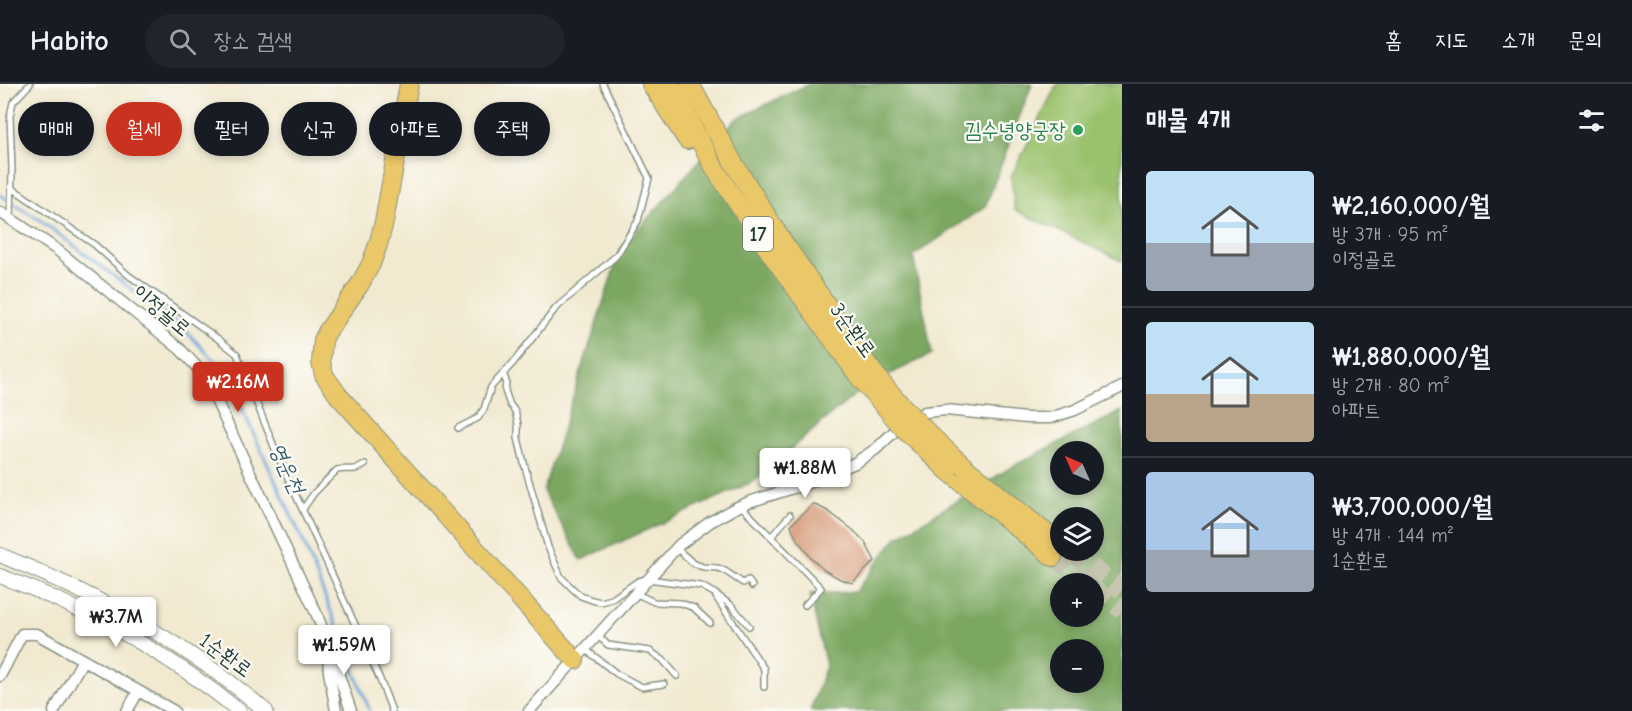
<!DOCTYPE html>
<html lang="ko">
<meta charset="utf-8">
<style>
:root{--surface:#171b24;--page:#20242c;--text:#f1f3f6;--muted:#9ea1a6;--line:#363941;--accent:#c8321e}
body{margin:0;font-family:"Comic Neue","Poor Story",sans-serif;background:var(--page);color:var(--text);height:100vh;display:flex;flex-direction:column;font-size:22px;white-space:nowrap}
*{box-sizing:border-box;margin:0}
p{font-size:20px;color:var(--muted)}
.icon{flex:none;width:33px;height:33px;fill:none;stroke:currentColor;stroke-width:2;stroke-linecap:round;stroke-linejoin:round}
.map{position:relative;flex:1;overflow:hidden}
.side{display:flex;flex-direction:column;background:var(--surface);width:510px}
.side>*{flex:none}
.banner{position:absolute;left:18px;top:18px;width:570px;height:54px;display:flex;gap:12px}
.needle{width:39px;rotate:315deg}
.tools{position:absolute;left:1050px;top:357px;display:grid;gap:12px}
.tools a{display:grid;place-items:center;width:54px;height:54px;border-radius:50%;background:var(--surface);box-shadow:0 3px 9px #0003;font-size:30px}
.price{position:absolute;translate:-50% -51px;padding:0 14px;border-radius:6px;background:#fff;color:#222;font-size:20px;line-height:39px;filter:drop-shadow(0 2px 3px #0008)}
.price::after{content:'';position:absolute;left:50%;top:36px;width:18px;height:14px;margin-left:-9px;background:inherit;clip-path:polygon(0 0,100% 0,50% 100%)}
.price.on{background:var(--accent);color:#fff}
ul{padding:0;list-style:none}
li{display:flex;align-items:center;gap:18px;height:150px;padding:0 24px}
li+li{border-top:2px solid var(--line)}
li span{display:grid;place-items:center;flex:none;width:168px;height:120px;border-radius:6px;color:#555}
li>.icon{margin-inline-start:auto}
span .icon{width:72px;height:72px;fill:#fffc;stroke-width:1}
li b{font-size:26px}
h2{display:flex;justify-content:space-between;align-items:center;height:72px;padding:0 24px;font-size:26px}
.tag{padding:0 21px;border-radius:27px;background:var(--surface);box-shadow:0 3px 9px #0003;font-size:21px;line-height:54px}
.tag.on{background:var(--accent);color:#fff}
header{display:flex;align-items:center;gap:36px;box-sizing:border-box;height:84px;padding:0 30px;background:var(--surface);border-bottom:2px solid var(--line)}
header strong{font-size:28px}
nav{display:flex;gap:33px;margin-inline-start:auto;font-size:21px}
.search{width:420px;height:54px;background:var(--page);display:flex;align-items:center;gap:15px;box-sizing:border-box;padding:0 21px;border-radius:33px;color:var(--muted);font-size:22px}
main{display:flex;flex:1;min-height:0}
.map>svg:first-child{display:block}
.green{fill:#9ac16c;stroke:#5c7f50;stroke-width:1.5}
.forest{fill:#7ba760;stroke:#4d724a;stroke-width:1.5;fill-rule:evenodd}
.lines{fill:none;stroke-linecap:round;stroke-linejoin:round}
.stream{stroke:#69a0d7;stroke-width:3}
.building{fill:#d59775}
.trunk-tunnel{stroke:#c7c7b1;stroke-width:18;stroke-dasharray:18 9;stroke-linecap:butt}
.service-casing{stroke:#889382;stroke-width:8}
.minor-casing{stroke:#889382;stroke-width:13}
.tertiary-casing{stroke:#889382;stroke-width:16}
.trunk-casing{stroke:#889382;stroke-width:20}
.service{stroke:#fff;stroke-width:5}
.minor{stroke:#fff;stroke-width:10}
.tertiary{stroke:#fff;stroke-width:14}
.trunk{stroke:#eac769;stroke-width:18}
.trunk-bridge-casing{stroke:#889382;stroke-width:20;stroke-linecap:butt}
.trunk-bridge{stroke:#eac769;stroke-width:18}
.leisure-dot{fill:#2e9e5b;stroke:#fdfcf7;stroke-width:2}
.labels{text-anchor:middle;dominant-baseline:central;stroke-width:4.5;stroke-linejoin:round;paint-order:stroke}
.shield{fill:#fdfcf7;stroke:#62766e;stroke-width:1.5}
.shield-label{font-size:20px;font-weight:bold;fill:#1f3d34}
.leisure-label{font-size:21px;fill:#27864d;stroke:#fdfcf7;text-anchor:end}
.street-label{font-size:21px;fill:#1f3d34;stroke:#fdfcf7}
.water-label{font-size:22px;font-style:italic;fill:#39606d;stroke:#fdfcf7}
</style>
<header>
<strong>Habito</strong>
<div class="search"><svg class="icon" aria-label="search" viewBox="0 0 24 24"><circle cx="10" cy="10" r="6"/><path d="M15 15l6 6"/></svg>장소 검색</div>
<nav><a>홈</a><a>지도</a><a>소개</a><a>문의</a></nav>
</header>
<main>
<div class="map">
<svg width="1122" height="627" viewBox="0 0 1122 627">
<rect width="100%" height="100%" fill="#fdfcf7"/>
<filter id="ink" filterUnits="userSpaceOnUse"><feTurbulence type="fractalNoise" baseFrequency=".0167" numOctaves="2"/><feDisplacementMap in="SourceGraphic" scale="12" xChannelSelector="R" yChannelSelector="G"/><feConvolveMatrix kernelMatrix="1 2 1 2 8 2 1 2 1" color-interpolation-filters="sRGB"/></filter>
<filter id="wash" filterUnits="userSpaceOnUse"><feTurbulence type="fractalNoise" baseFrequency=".008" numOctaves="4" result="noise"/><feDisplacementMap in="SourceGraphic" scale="24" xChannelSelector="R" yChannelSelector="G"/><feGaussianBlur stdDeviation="1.35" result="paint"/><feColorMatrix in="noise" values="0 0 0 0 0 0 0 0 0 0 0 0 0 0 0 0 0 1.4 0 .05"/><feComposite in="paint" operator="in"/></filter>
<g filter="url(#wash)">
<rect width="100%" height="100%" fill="#f1e9d0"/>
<path class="green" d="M1057,0h65v177l-107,-51 -4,-33z"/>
<path class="forest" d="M809,0h223l-47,123 -72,49 19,98 -67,32 -113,96 -171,78 -38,-69 77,-241 116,-131z
M1122,327v300h-312l16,-45 -16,-72 45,-2 41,-54 119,-73zM1060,368h34v32h-34zM1060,434h34v32h-34zM1060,500h34v32h-34zM1060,566h34v32h-34z"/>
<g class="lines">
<path class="stream" d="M0,111l40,25 143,108 42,44 79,171 66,168"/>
</g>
<g id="blocks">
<path class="building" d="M813,420l15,7 25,19 12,12 10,19 -23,22 -12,-4 -16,-9 -13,-12 -16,-22 -4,-11z"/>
</g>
</g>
<g filter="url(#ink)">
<use href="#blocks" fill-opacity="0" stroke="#889382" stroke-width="1.5"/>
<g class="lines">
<path class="trunk-tunnel" d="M1069,466l53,40
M1053,473l34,27
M1094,505l28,21"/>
<defs>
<path id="service" d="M12,104l83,57 33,30 89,63 20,16 40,100 102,223 13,34
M11,135l1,-51 -2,-52 3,-14 17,-18
M503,289l3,8 -1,10 5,14 5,6 3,13v14l7,29 23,80 13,30 12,12 8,7 11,4 9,2 11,-3 26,-18 10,-2 53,7 13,7 17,12 18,21
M458,344l20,-10 6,-9 7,-22 22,-24 43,-55 60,-52 22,-35 11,-43 -46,-94
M741,422l80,82 -16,17
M303,425l11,-16 23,-23c14,-3 13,3 28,-5
M771,453l19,-22
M676,464l17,15 10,4 15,1 7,3 18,12 5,-3 4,6
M635,509l19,9 27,1 13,5 16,15
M716,513l48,72v18
M597,551l11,10 42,6 13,9 14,16
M585,565l32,25 25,13 22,-3"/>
<path id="minor" d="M0,128l56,37 124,100 16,17 13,19 108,230 11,28 23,68
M328,571l1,17 7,39
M0,592l22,-42h15l137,77
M54,627l29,-51
M127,627l11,-19
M529,627l150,-166 31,-23 25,-14 14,-6 57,-18 49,-21 21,-14 26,-25 23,-12 21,-2 81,8h23l25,-8 47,-23"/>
<path id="tertiary" d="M0,471c97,39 186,88 266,156
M0,492c82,30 171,79 239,135"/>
<path id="trunk" d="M409,0l-25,138 -6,23 -7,19 -11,20 -33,48 -4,8 -2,22 3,13 14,20 237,265
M651,0l36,56
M670,0l45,85 54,82 90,126
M690,0l43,78 51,81 87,126
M966,384l94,76
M948,387l105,86"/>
</defs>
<use href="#service" class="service-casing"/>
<use href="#minor" class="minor-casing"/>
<use href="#tertiary" class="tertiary-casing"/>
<use href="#trunk" class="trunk-casing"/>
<use href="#service" class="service"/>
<use href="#minor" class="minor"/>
<use href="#tertiary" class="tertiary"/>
<use href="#trunk" class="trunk"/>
<defs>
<path id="trunk-bridge" d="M871,285c28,37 60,68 95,99
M859,293l45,52 44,42"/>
</defs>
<use href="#trunk-bridge" class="trunk-bridge-casing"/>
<use href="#trunk-bridge" class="trunk-bridge"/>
</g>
</g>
<circle class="leisure-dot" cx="1078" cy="46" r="6"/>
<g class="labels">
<rect class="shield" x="743" y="133" width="30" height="34" rx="4.5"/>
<g class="shield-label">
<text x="758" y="150">17</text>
</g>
<g class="leisure-label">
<text x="1066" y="46">김수녕양궁장</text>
</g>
<g class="street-label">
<text transform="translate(162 226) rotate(40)">이정골로</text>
<text transform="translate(853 246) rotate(54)">3순환로</text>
<text transform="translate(226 571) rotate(36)">1순환로</text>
</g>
<g class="water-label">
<text transform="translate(287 384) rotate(65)">영운천</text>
</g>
</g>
</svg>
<div class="tools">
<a><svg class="needle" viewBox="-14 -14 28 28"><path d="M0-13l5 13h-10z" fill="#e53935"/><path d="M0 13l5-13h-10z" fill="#9ea1a6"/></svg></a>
<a><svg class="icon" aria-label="layers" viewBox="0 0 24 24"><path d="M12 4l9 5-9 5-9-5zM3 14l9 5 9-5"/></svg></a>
<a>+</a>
<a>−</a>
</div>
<b class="price on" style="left:238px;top:329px">₩2.16M</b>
<b class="price" style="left:805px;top:415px">₩1.88M</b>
<b class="price" style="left:116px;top:564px">₩3.7M</b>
<b class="price" style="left:344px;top:592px">₩1.59M</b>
<div class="banner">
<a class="tag">매매</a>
<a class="tag on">월세</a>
<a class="tag">필터</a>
<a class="tag">신규</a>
<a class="tag">아파트</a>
<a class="tag">주택</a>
</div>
</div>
<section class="side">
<h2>매물 4개<svg class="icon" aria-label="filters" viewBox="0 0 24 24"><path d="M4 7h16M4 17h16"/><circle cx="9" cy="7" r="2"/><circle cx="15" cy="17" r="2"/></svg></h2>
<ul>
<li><span style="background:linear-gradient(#bfe0f5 60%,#9aa5b1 0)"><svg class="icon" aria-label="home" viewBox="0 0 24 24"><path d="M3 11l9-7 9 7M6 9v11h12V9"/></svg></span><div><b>₩2,160,000/월</b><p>방 3개 · 95 m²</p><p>이정골로</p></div></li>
<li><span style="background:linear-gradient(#bfe0f5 60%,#b9a48a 0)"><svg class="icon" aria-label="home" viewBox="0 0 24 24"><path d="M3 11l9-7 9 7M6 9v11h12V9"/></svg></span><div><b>₩1,880,000/월</b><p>방 2개 · 80 m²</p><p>아파트</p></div></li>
<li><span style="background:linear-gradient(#a9c7e8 65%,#9aa5b1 0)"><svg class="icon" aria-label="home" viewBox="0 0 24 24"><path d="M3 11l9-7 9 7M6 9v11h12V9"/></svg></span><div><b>₩3,700,000/월</b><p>방 4개 · 144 m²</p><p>1순환로</p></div></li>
</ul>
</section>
</main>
